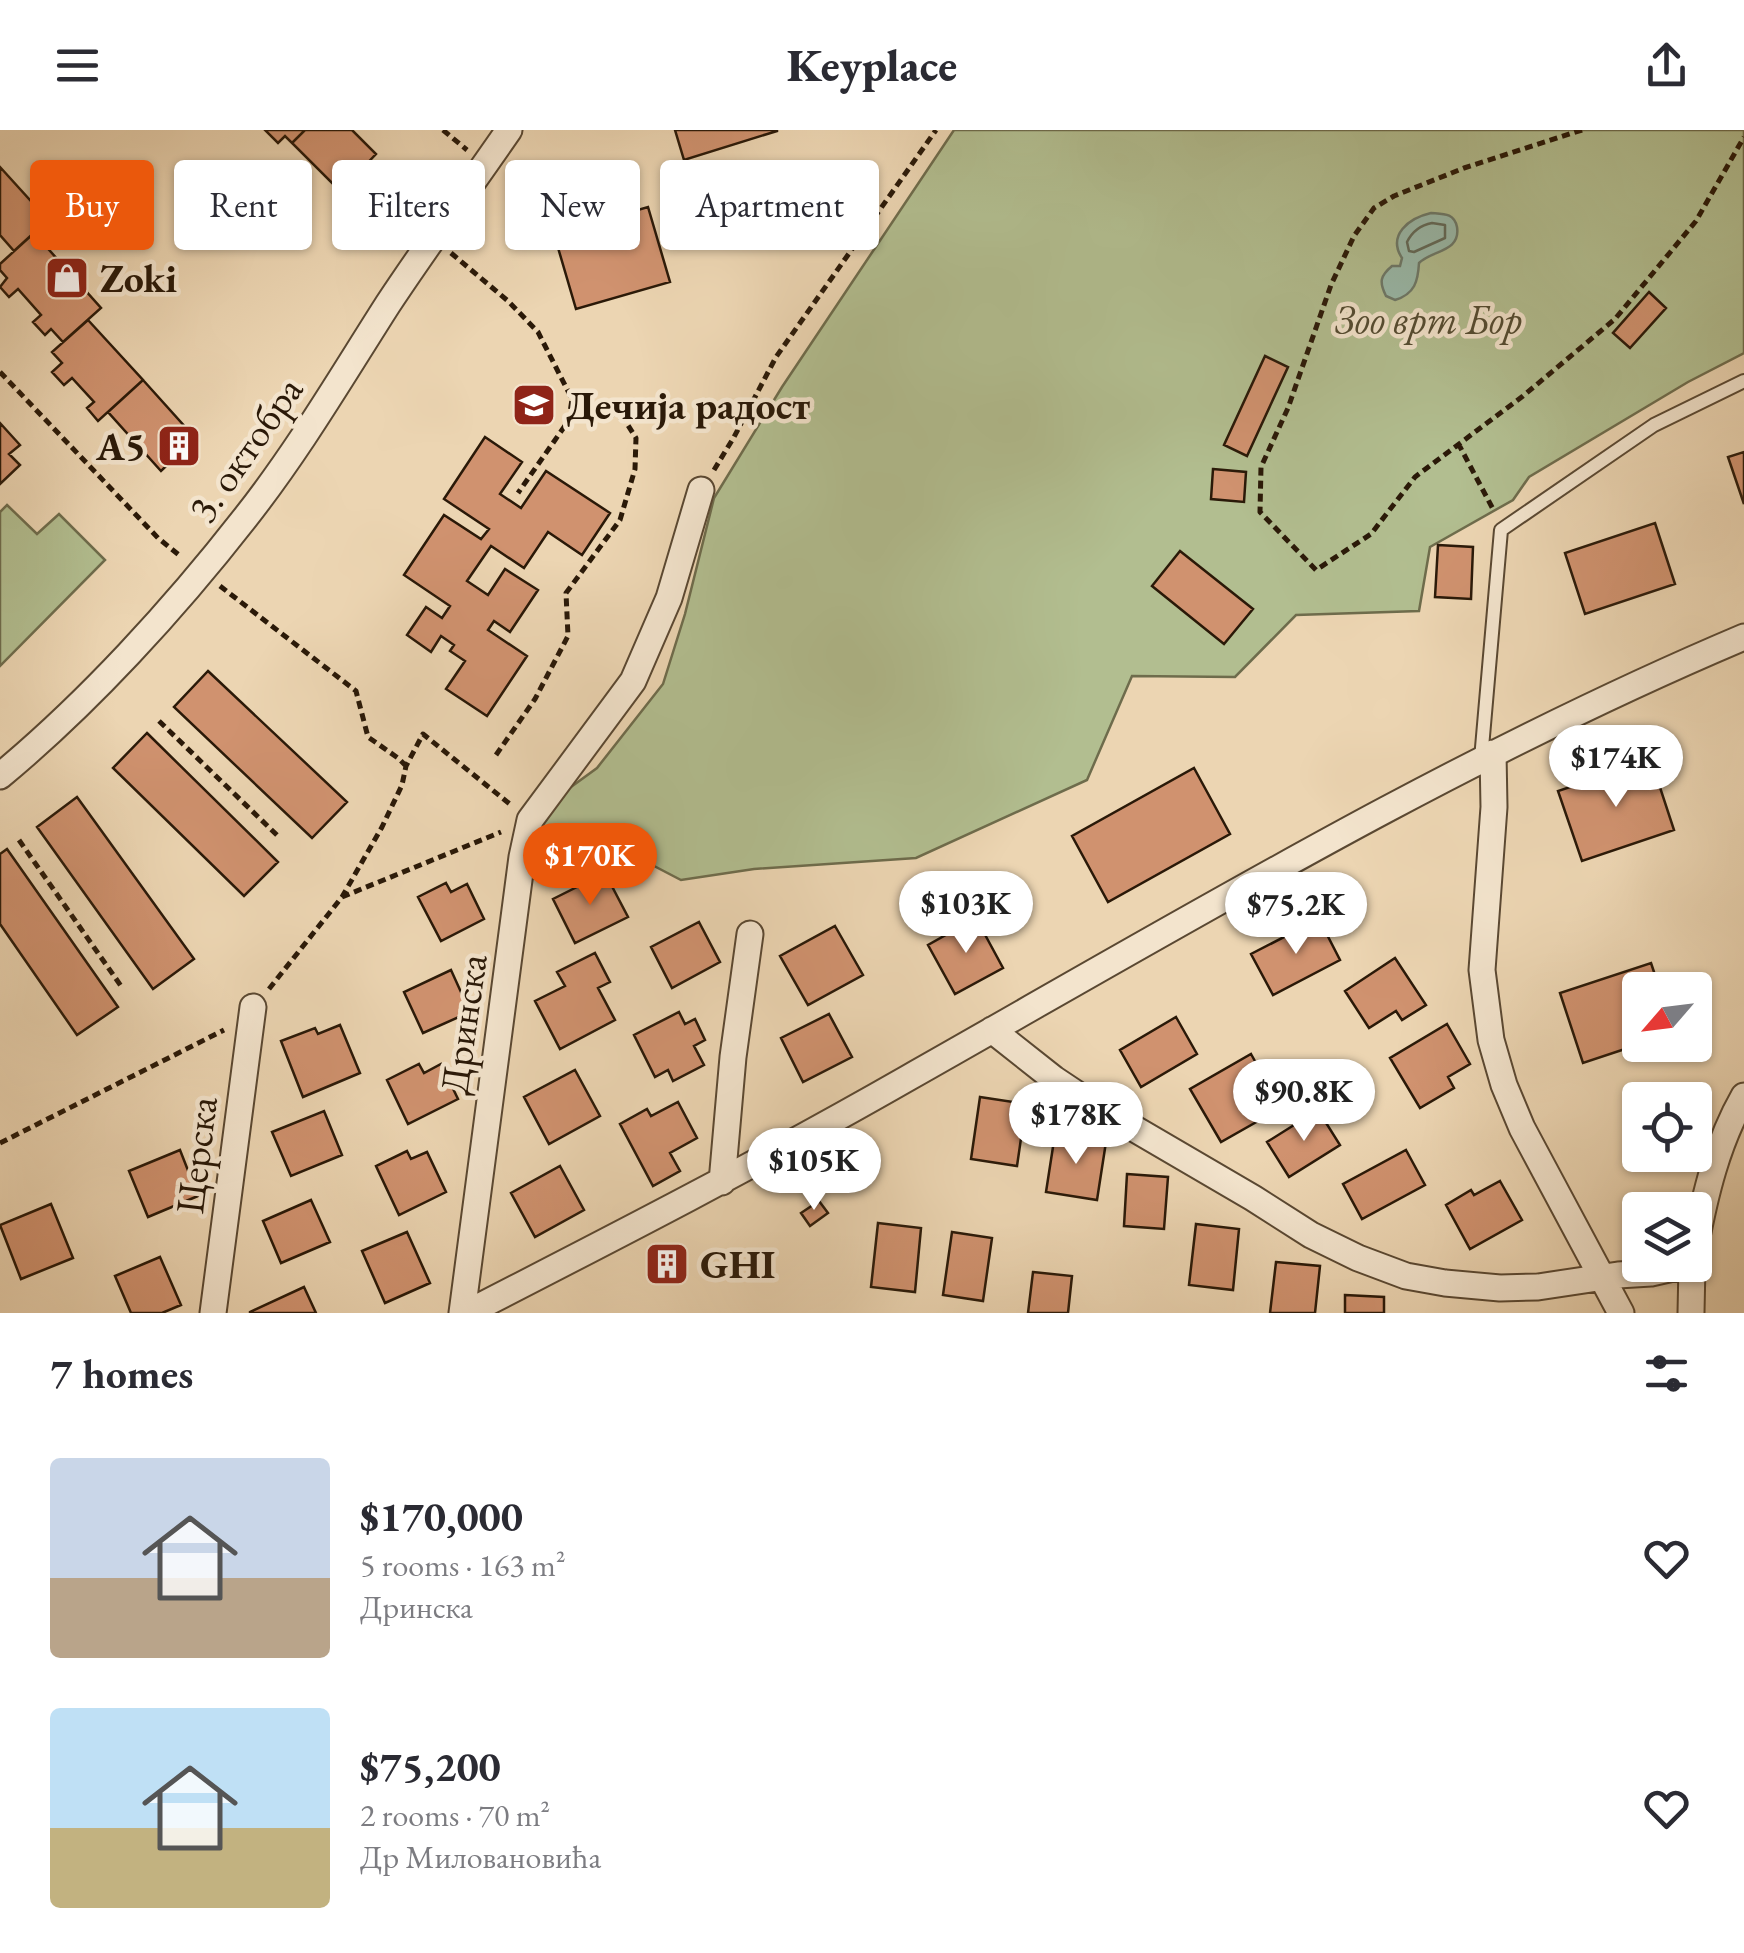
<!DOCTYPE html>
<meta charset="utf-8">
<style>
:root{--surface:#fff;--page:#f7f7f7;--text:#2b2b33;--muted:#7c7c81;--accent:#ea580c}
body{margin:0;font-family:"EB Garamond",serif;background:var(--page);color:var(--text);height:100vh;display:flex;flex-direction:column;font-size:38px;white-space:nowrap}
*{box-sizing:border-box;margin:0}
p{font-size:32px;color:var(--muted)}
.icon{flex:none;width:55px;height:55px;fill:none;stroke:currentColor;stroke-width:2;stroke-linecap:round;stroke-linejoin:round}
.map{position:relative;height:1183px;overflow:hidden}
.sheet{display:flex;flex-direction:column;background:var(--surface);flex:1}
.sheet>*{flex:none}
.guide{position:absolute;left:30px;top:30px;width:1000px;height:90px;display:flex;gap:20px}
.needle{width:65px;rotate:242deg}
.fabs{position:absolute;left:1622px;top:842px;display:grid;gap:20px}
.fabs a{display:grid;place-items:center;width:90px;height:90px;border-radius:10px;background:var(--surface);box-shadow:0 2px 8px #0004;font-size:50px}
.price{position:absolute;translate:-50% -85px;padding:0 22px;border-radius:35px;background:#fff;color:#222;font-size:32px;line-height:65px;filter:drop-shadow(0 2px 5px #0008)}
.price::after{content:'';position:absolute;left:50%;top:60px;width:30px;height:22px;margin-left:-15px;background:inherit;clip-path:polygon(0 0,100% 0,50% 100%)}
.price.active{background:var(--accent);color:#fff}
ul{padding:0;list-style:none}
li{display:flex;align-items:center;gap:30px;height:250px;padding:0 50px}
li span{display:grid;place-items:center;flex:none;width:280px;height:200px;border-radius:10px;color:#555}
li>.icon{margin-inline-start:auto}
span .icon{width:120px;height:120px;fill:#fffc;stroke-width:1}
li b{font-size:42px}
h2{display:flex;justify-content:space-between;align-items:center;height:120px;padding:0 50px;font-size:42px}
.pill{padding:0 35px;border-radius:10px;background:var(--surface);box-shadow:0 2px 8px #0004;font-size:35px;line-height:90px}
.pill.active{background:var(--accent);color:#fff}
header{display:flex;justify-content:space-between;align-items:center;height:130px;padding:0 50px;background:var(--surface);font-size:45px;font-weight:800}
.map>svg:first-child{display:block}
.green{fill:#b2be90;stroke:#6e6c4c;stroke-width:2.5}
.water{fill:#99b9a9;stroke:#6d7969;stroke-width:2.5}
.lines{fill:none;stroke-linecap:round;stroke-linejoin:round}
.shore{stroke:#626958;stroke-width:2.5}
.building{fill:#d0926f;stroke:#2a1908;stroke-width:2.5}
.service-casing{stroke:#5a4832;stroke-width:16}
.minor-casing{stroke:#5a4832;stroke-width:29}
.path{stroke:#2a1908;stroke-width:5;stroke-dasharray:8 5;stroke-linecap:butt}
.service{stroke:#f3e4cd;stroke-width:12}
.minor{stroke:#f3e4cd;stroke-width:25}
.labels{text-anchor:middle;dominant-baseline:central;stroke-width:9;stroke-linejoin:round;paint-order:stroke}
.poi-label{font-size:40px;font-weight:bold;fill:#2a1908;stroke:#f3e4cd;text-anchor:start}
.park-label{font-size:40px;font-style:italic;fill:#534b31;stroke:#f3e4cd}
.street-label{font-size:40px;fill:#2a1908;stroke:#f3e4cd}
</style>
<header><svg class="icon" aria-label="menu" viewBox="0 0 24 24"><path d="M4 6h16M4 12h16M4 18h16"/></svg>Keyplace<svg class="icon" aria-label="share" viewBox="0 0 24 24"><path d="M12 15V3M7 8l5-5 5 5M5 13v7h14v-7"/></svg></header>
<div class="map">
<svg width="1744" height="1183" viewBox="0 0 1744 1183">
<rect width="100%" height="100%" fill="#ecd5b2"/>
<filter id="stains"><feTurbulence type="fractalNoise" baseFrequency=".002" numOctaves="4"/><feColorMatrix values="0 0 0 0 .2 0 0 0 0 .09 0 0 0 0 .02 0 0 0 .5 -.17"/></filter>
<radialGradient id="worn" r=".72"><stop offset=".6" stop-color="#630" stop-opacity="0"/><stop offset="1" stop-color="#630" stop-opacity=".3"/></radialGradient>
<path class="green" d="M954,0h790v223l-56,29 -159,95 -16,23 -83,47 -11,64 -123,4 -61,62 -103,-1 -45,104 -171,78 -162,11 -73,11 -77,-40 -81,44 12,-46 14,-35 48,-35 66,-84 22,-70 29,-116 68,-111z
M7,375l30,29 22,-20 46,46 -105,106v-154z"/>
<path class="water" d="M1431,83c13,1 23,0 26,14 4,25 -25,23 -38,36 -1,18 -4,31 -24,37l-9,-4c-7,-14 -6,-20 6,-30h8l2,-8c-15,-23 7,-40 29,-45z"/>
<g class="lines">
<path class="shore" d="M1432,93l13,2v13l-31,14 -5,-1 -2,-9c5,-10 14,-17 25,-19z"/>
</g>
<path class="building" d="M265,0h40l-13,13 -7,-7 -7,7z
M305,0h47l24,24 -19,20 7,7 -7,7 -9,-10 -10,11 -46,-46z
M675,0h102v1l-93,29z
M0,37l48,53 -34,31 -14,-16z
M648,77l22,75 -94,27 -22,-75z
M34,103l67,75 -38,34 -12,-13 -6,6 -12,-13 8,-7 -23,-26 -9,8 -9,-10 7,-9 -7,-8v-6z
M1649,162l17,16 -36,40 -17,-15z
M88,190l55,60 -45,41 -11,-13 7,-6 -22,-24 -8,7 -12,-13 10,-9 -10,-11z
M1265,226l23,11 -41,89 -23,-11z
M143,250l53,59 -10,9 -8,-9 -6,6 8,8 -19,18 -53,-59z
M0,293l20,22 -11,9 11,11 -20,19z
M485,307l37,25 -22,32 21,14 25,-37 64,42 -28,42 -34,-23 -24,36 -33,-22 -24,35 21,14 17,-26 33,21 -28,42 -16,-11 -6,9 39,26 -40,60 -41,-27 19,-28 -15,-10 4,-6 -13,-9 -10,16 -24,-17 19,-28 16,11 8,-12 -46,-31 40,-60 37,24 8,-10 -45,-30z
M1744,322v52l-16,-47z
M1213,339l33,3 -2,30 -33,-3z
M1655,393l20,61 -90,30 -20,-61z
M1438,415l35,2 -2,52 -36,-2z
M1180,421l73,58 -29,35 -72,-58z
M208,541l139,131 -35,36 -138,-131z
M147,603l131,129 -34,34 -131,-128z
M1651,630l23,70 -92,31 -24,-70z
M1194,638l36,66 -122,68 -36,-66z
M77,667l117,162 -41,30 -116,-162z
M7,719l111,158 -41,28 -77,-111v-70z
M605,743l23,44 -53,26 -22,-44z
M446,753l5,9 16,-8 17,35 -43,22 -23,-44z
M976,788l27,50 -48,26 -27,-49z
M1319,789l21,41 -67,35 -22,-41z
M699,792l21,40 -48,26 -21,-41z
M835,796l28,49 -55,30 -28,-49z
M595,823l15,29 -12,6 17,32 -55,29 -25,-48 30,-15 -8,-14z
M1395,828l31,47 -24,15 -6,-9 -27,17 -24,-37z
M1651,833l9,27h-20v54l-57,19 -23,-70z
M451,840l19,42 -47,21 -19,-41z
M679,882l6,12 10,-5 10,21 -11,6 10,19 -31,16 -5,-11 -13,7 -21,-42z
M829,884l23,43 -49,25 -22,-44z
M1176,887l21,37 -56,33 -21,-37z
M1447,894l23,40 -22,13 6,11 -34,20 -30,-50z
M340,895l20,48 -57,24 -22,-56 34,-13 3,6z
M1251,924l30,54 -60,34 -31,-53z
M419,934l5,9 17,-9 17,35 -50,25 -21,-44z
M575,940l25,46 -51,28 -25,-47z
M980,967l46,7 -9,62 -46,-7z
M678,972l19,36 -27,15 10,18 -27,15 -33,-62 27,-15 4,7z
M1318,980l22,35 -51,32 -22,-35z
M324,981l18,44 -51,21 -19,-44z
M1055,1004l51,8 -9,58 -51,-8z
M180,1020l18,46 -50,21 -19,-46z
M1406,1020l19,35 -63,34 -19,-35z
M407,1021l4,8 16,-7 19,40 -47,23 -23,-49z
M560,1036l24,44 -49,27 -24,-44z
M1127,1044l41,3 -4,52 -40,-3z
M1500,1051l22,39 -52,29 -24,-44 25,-15 3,5z
M311,1070l19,42 -49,21 -18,-42z
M819,1071l9,12 -18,13 -9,-13z
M51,1074l22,54 -52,21 -21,-54z
M878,1093l43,5 -6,64 -44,-5z
M1196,1094l43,5 -6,61 -44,-5z
M407,1102l23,51 -45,20 -23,-52z
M952,1102l40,6 -9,63 -40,-6z
M160,1127l21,48 -19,8h-31l-16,-37z
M1276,1132l44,4 -5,47h-45z
M1033,1142l39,4 -4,37h-40z
M304,1157l12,26h-66v-1z
M1345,1165l39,2v16h-39z"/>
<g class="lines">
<defs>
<path id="service" d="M1481,629l20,-229 153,-105 90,-44"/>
<path id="minor" d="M1493,623l1,54 -12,163 9,70 13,45 18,43 99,185
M0,646c88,-73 174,-167 245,-258 53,-67 97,-142 143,-214 39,-59 81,-116 121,-174
M992,900l62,49 33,22 166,97 58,37 47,23 48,18 39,7 55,5 38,-1 80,-12 33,-2 35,-8
M722,1052l11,-125 17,-123
M1695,1117c10,-52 22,-104 49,-151
M213,1183l40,-306
M462,1183l60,-456 8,-37 103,-139 36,-83 32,-108
M467,1183c148,-76 296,-152 441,-235 274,-155 545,-318 836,-441
M1691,1183l1,-48"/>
</defs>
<use href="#service" class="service-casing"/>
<use href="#minor" class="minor-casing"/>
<path class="path" d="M443,0l24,20
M1582,0l-118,38 -70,28 -20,12 -20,28 -23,49 -43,123 -27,59 -1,45 56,58 55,-36 44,-57 108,-81 92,-77 81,-98 48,-84
M451,123l57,48 30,31 34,67 -3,21 -51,73
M0,242l158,166 21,17
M1458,313l36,68
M714,340l20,-33 42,-80 160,-227
M220,456l136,105 12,46 30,21 8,8
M159,591l121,117
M496,625l39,-56 33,-63 -2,-43 54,-73 15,-51 1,-31 -12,-19 -52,-20
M19,710l102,146
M342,767l159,-65
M269,859l73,-92 40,-70 20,-42 4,-19 17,-32 88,71
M0,1013l224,-113"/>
<use href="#service" class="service"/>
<use href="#minor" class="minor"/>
</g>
<defs>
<symbol id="shop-square" viewBox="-11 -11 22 22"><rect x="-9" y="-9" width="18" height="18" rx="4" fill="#8f2418" stroke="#f3e4cd"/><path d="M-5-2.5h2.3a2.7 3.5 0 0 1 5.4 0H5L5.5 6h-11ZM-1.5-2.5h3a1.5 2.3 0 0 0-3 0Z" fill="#fff"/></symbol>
<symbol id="school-square" viewBox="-11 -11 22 22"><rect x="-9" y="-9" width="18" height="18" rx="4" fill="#8f2418" stroke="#f3e4cd"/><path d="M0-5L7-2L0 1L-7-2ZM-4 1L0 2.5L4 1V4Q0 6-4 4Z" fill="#fff"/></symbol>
<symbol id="building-square" viewBox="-11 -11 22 22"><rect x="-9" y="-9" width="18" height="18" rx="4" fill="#8f2418" stroke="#f3e4cd"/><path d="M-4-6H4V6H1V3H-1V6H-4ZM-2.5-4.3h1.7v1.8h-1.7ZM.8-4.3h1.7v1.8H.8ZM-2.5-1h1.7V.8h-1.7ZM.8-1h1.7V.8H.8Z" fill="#fff"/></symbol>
</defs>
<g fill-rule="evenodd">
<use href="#shop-square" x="42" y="123" width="50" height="50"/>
<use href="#school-square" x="509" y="250" width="50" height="50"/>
<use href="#building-square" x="154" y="291" width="50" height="50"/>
<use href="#building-square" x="642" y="1109" width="50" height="50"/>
</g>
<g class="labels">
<g class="poi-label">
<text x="100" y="148">Zoki</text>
<text x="566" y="275">Дечија радост</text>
<text x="146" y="316" text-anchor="end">A5</text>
<text x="700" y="1134">GHI</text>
</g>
<g class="park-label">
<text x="1428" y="189">Зоо врт Бор</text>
</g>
<g class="street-label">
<text transform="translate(245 319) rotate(-55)">3. октобра</text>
<text transform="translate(463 894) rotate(-82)">Дринска</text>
<text transform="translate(196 1025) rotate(-83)">Церска</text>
</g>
</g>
<rect width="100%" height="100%" filter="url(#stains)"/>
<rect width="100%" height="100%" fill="url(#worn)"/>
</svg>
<div class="fabs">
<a><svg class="needle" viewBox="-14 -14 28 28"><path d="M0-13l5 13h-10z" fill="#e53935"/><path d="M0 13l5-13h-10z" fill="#7c7c81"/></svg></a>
<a><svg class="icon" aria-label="locate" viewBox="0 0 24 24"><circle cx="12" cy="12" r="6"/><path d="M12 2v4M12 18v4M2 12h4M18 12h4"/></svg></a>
<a><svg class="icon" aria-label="layers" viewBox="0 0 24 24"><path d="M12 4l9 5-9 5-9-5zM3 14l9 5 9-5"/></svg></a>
</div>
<b class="price" style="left:1616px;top:680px">$174K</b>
<b class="price active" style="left:590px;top:778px">$170K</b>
<b class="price" style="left:966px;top:826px">$103K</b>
<b class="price" style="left:1296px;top:827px">$75.2K</b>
<b class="price" style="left:1304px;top:1014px">$90.8K</b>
<b class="price" style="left:1076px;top:1037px">$178K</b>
<b class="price" style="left:814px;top:1083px">$105K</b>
<div class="guide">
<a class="pill active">Buy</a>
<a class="pill">Rent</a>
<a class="pill">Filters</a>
<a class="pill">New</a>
<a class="pill">Apartment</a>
</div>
</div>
<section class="sheet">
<h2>7 homes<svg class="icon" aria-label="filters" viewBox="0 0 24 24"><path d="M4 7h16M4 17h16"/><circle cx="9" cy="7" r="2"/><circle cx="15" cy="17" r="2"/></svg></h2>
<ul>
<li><span style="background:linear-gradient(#c9d6e8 60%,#b9a48a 0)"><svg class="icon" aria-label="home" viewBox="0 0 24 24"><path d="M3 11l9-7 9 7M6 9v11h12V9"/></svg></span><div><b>$170,000</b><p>5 rooms · 163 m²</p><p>Дринска</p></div><svg class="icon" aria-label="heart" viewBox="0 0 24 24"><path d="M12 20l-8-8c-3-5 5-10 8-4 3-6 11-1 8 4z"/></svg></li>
<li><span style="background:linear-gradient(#bfe0f5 60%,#c2b280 0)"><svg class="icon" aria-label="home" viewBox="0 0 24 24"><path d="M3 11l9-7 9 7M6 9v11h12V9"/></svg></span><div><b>$75,200</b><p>2 rooms · 70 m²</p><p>Др Миловановића</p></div><svg class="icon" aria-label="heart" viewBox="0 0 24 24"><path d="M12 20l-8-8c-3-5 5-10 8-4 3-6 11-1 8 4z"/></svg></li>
</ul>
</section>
